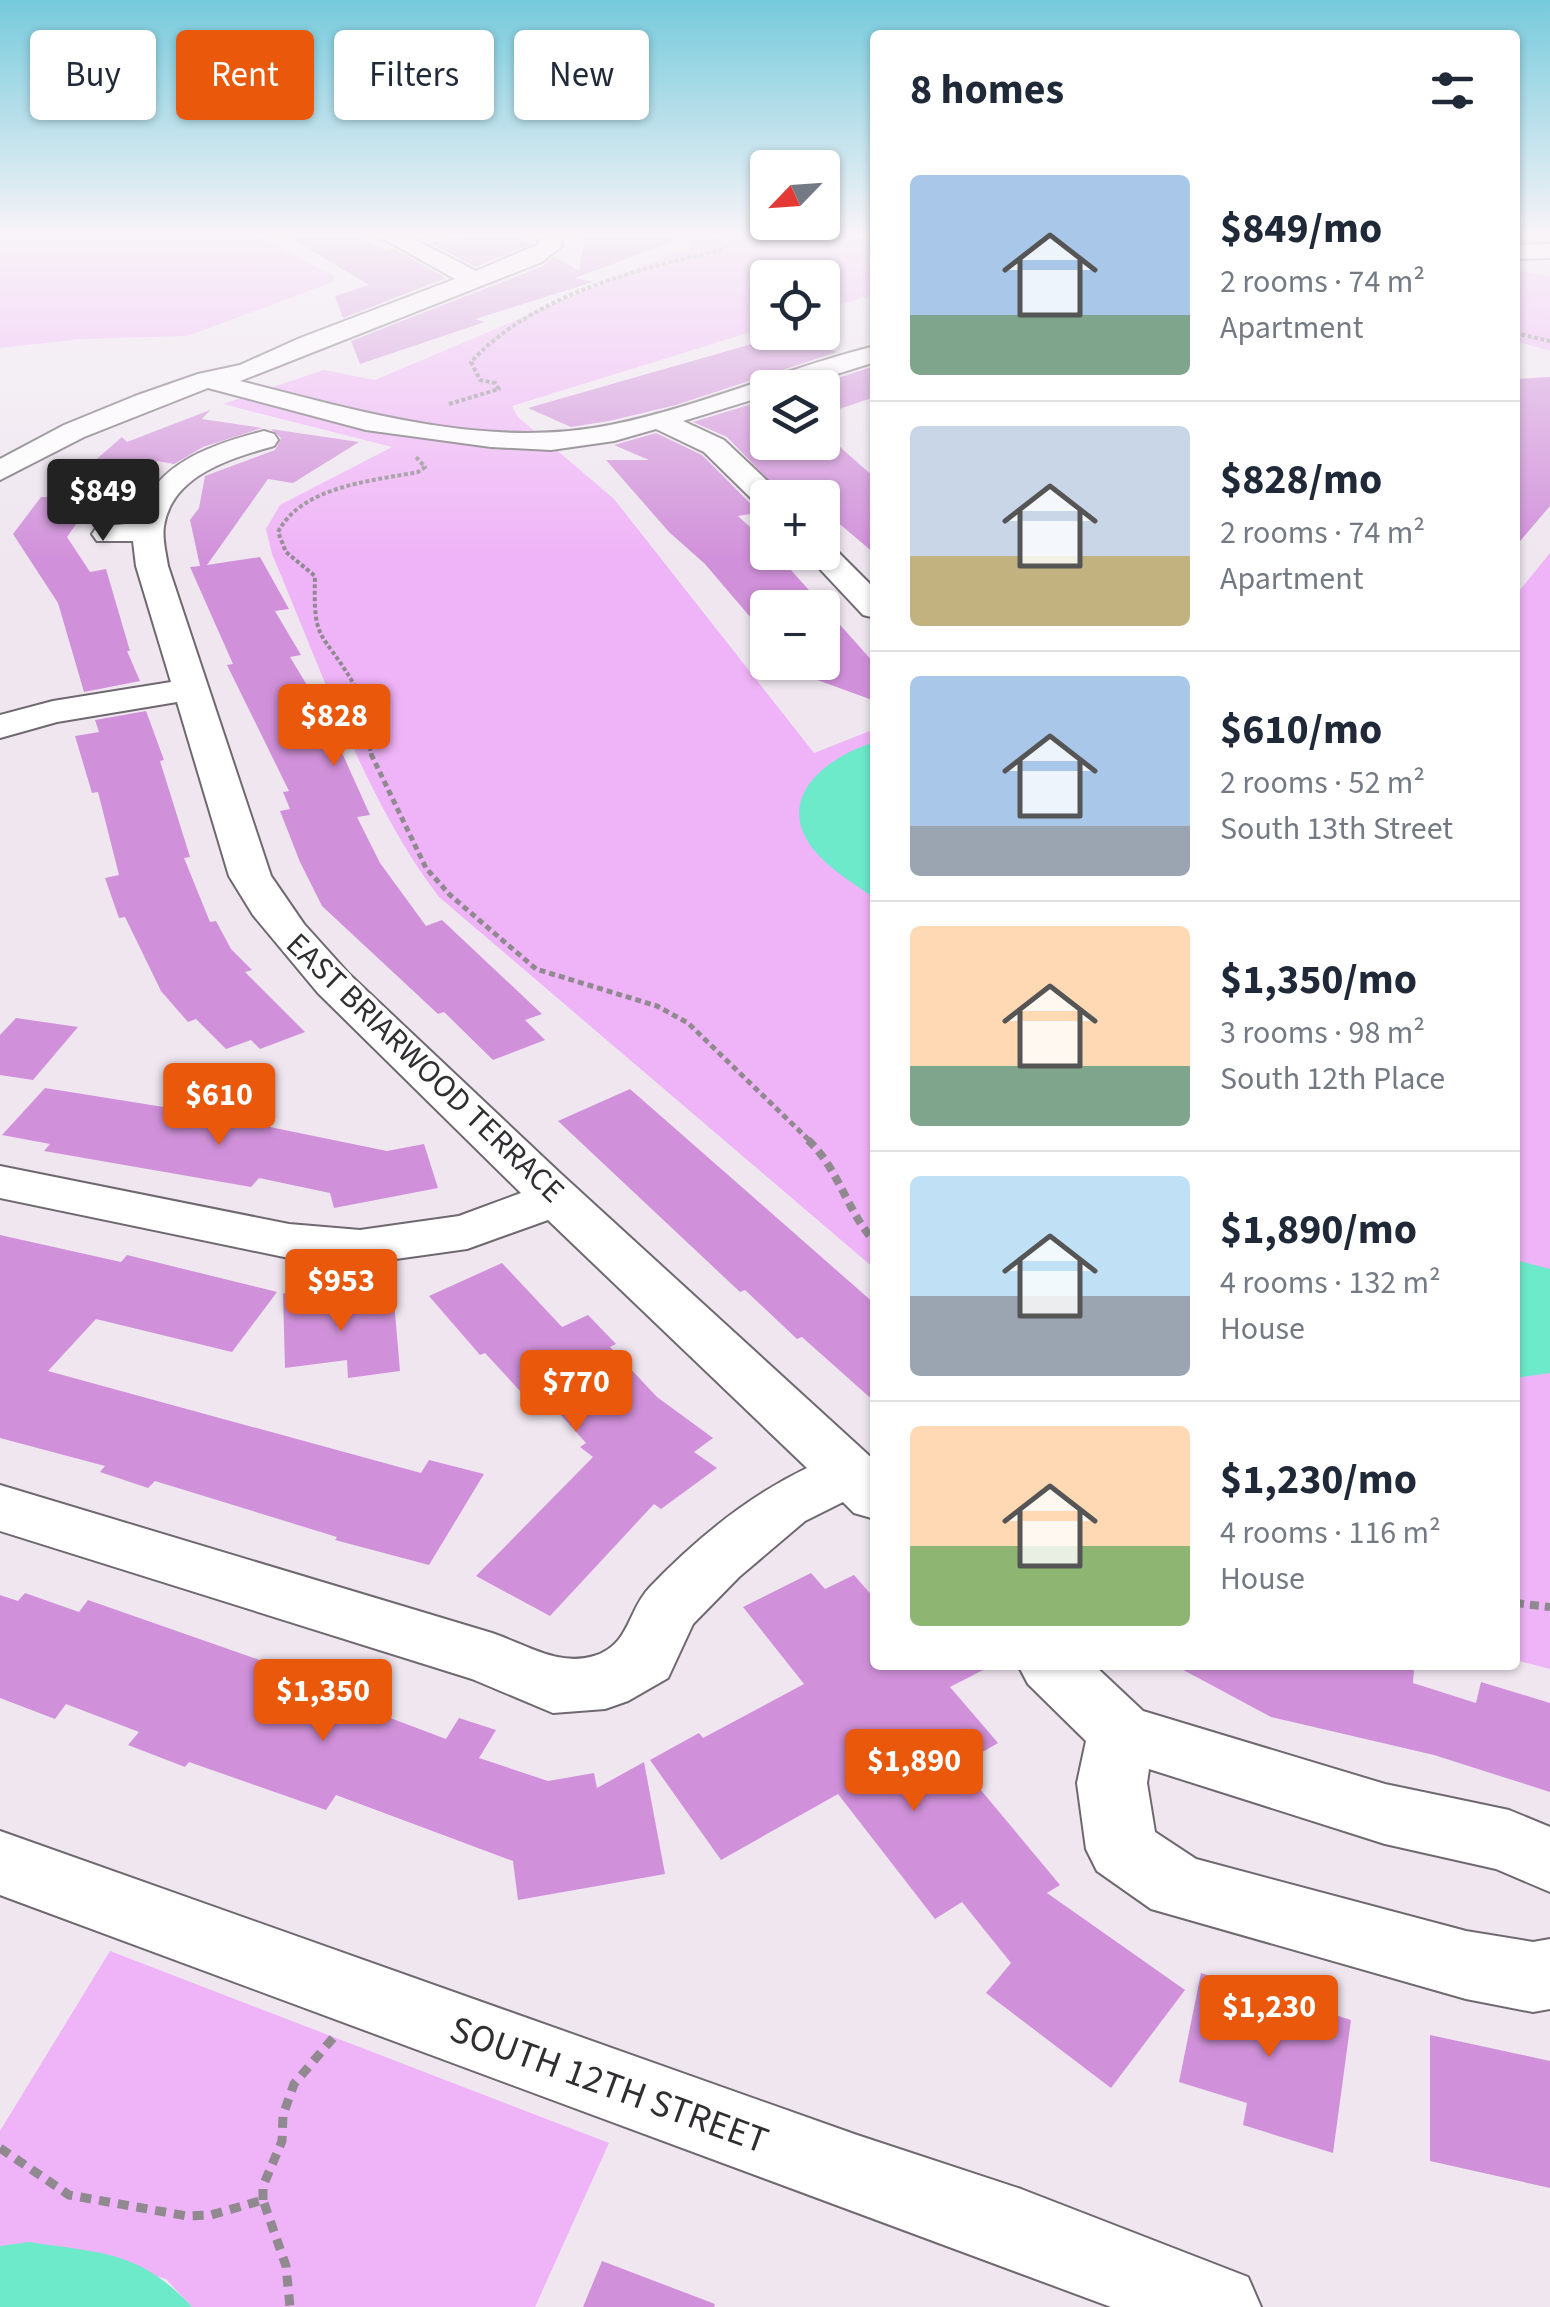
<!DOCTYPE html>
<meta charset="utf-8">
<style>
:root{--surface:#fff;--page:#f2f2f3;--text:#1f2937;--muted:#747a83;--line:#e0e1e3;--accent:#ea580c}
body{margin:0;font-family:"Source Sans 3",sans-serif;background:var(--page);color:var(--text);height:100vh;display:flex;flex-direction:column;font-size:38px;white-space:nowrap}
*{box-sizing:border-box;margin:0}
p{font-size:32px;color:var(--muted)}
.icon{flex:none;width:55px;height:55px;fill:none;stroke:currentColor;stroke-width:2;stroke-linecap:round;stroke-linejoin:round}
.map{position:relative;flex:1;overflow:hidden}
.details{position:absolute;left:870px;top:30px;width:650px;height:1640px;display:flex;flex-direction:column;background:var(--surface);border-radius:10px;box-shadow:0 2px 8px #0004}
.details>*{flex:none}
.banner{position:absolute;left:30px;top:30px;width:690px;height:90px;display:flex;gap:20px}
.needle{width:65px;rotate:245deg}
.fabs{position:absolute;left:750px;top:150px;display:grid;gap:20px}
.fabs a{display:grid;place-items:center;width:90px;height:90px;border-radius:10px;background:var(--surface);box-shadow:0 2px 8px #0004;font-size:50px}
.price{position:absolute;translate:-50% -85px;padding:0 22px;border-radius:10px;background:var(--accent);color:#fff;font-size:32px;line-height:65px;filter:drop-shadow(0 2px 5px #0008)}
.price::after{content:'';position:absolute;left:50%;top:60px;width:30px;height:22px;margin-left:-15px;background:inherit;clip-path:polygon(0 0,100% 0,50% 100%)}
.price.current{background:#222;color:#fff}
ul{padding:0;list-style:none}
li{display:flex;align-items:center;gap:30px;height:250px;padding:0 40px}
li+li{border-top:2px solid var(--line)}
li span{display:grid;place-items:center;flex:none;width:280px;height:200px;border-radius:10px;color:#555}
li>.icon{margin-inline-start:auto}
span .icon{width:120px;height:120px;fill:#fffc;stroke-width:1}
li b{font-size:42px}
h2{display:flex;justify-content:space-between;align-items:center;height:120px;padding:0 40px;font-size:42px}
.chip{padding:0 35px;border-radius:10px;background:var(--surface);box-shadow:0 2px 8px #0004;font-size:35px;line-height:90px}
.chip.current{background:var(--accent);color:#fff}
.map>svg:first-child{display:block}
.green{fill:#efb3f7}
.water{fill:#6ceac9}
.building{fill:#d191da}
.lines{fill:none;stroke-linecap:round;stroke-linejoin:round}
.minor-casing{stroke:#6f6870;stroke-width:4}
.path-far3{stroke:#908a90;stroke-width:4;stroke-dasharray:4 2.5;stroke-linecap:butt}
.path-far2{stroke:#908a90;stroke-width:5;stroke-dasharray:6 4;stroke-linecap:butt}
.path-far1{stroke:#908a90;stroke-width:8;stroke-dasharray:9 6;stroke-linecap:butt}
.path{stroke:#908a90;stroke-width:9;stroke-dasharray:11 8;stroke-linecap:butt}
.minor{fill:#fff;fill-rule:evenodd}
.labels{text-anchor:middle;dominant-baseline:central;stroke-width:9;stroke-linejoin:round;paint-order:stroke}
.street-label{font-size:32px;fill:#312e31;stroke:#fff}
.near-street-label{font-size:38px;fill:#312e31;stroke:#fff}
</style>
<div class="map">
<svg width="1550" height="2307" viewBox="0 0 1550 2307">
<rect width="100%" height="100%" fill="#efe6f0"/>
<path class="green" d="M0,235h257l78,42 -2,5 -146,54 -105,3 -82,9z
M673,235h178l24,8v51l-52,16 -1,-32h-54l-1,49 -255,79 6,11 96,82 200,254 61,-24v540l-436,-372c-73,-95 -119,-231 -167,-343l-6,-25 14,-24 112,-58 -169,-43 101,-34 51,10 318,-135z
M1515,270l35,6v75l-35,-10z
M1550,553v1116l-35,-9v-1064z
M110,1951l499,192 -74,164h-343l-26,-28 -125,-35 -41,2v-115z"/>
<path class="water" d="M875,742v156c-20,-13 -47,-30 -62,-49 -40,-52 15,-93 62,-107z
M1515,1260l35,9v104l-35,5z
M29,2242c70,11 111,8 163,65h-192v-61z"/>
<path class="building" d="M286,235h67l32,15 8,-2 53,30 -103,40 -8,-22 34,-11z
M480,235h35l15,9 -54,23 -46,-24z
M676,236l1,4 -102,38 18,4 -118,37 10,3 -125,42 -9,-23 192,-75 11,-9 25,14 6,-34z
M787,334l50,18 -161,53 -67,16 -38,6 -43,-19z
M875,366v31l-45,15 6,2 -14,4v-30h-16z
M1550,377v129l-35,41v-168z
M768,399v43h54v-11l53,47v76l-53,-45v-11h-36l-59,-61 -34,-15z
M210,410l-8,9 60,9 -59,19 -29,17 -17,-3 -37,34 -23,-1 -30,43 23,35 16,-3 24,82h-3l13,30 -56,11 -26,-89 -45,-69 28,-37h12l69,-60 5,5z
M271,429l88,13 -66,41 -25,-4 -61,86 53,-8 29,52 -14,2 26,44 -11,2 35,58 45,100 -13,2 23,46 46,63 16,-6 100,94 -17,6 20,20 -52,20 -49,-48 -6,2 -116,-108 -22,-44 -20,-51 10,-2 -7,-17 6,-1 -62,-126 6,-1 -43,-97 10,-1 -10,-46 9,-12 6,-32 70,-26 6,-12z
M656,433l46,22 52,52 14,4 -30,5 23,21 7,15 14,8 93,104v37l-74,-27 -11,-12h32v-54h-54v30l-63,-74 -36,-32 -63,-72h43l-35,-15z
M146,711l18,49 -4,1 30,96 -6,1 26,64 6,-1 15,28 21,21 -7,2 60,60 -45,17 -9,-9 -25,9 -30,-30 -8,3 -27,-31 -36,-74 -6,1 -14,-40 14,-3 -21,-83 -6,1 -17,-57 24,-4 -4,-12z
M16,1018l62,9 -45,53 -33,-5v-40z
M45,1088l156,25 186,38 37,-7 14,44 -104,20 -4,-15 -71,-15 -8,9 -207,-36 6,-7 -48,-9z
M630,1089l245,215v98l-73,-65 -5,2 -52,-49 -5,2 -182,-171z
M0,1235l121,27 6,-7 150,37 -45,60 -136,-33 -48,52 373,102 8,-13 55,14 -55,91 -94,-25 2,-3 -182,-56 -7,7 -48,-16 5,-6 -105,-28z
M502,1263l60,64 26,-12 28,29 -6,3 47,50 56,41 -19,14 23,16 -56,41 -7,-5 -104,112 -74,-40 117,-119 -13,-10 6,-4 -51,-57 -14,6 -36,-39 -5,2 -51,-59z
M283,1293l26,6 50,-6 2,12 33,-4 6,70 -52,7 -1,-18 -62,8z
M811,1573l14,16 29,-14 21,24v66h118l-43,22 48,56 -38,22 100,120 -13,8 138,97 -74,98 -125,-95 25,-30 -49,-61 -27,17 -97,-125 -117,66 -71,-100 49,-27 4,5 101,-54 -61,-77z
M25,1593l54,19 9,-12 303,106 -6,10 61,23 13,-21 37,12 -17,28 69,23 46,-8 3,15 47,-26 21,112 -147,26 -5,-39 -177,-66 -10,15 -137,-48 -4,5 -57,-22 11,-13 -73,-28 -11,15 -55,-21v-103l18,6z
M1174,1665h223l17,4 -1,14 63,20 5,-21 69,21v89l-116,-37 -163,-38z
M1201,1973l150,47 -18,133 -90,-28 4,-22 -68,-21z
M1430,2035l120,26v127l-120,-27z
M602,2261l113,43 -1,3h-131z"/>
<g class="lines">
<defs>
<path id="minor" d="M377,235h29l70,36 63,-27 -2,-9h22l3,11 -20,16 -302,119c118,30 248,69 370,44 90,-18 176,-57 265,-79v16l-83,26h-24v7l-85,26 41,19 55,52 4,6h-15v9l-11,-3 -53,-52 -48,-23 -42,12 -63,9 -60,-3 -125,-17 -158,-42 -124,49 -84,43v-21l64,-34 71,-29 63,-22 42,-9 60,-27 155,-59z
M1550,244v14l-35,1v-14z
M264,431l10,3 4,6 -4,6c-43,12 -102,29 -110,80 -2,13 2,27 4,40l103,310 33,48 45,50 211,199 315,288v58l-21,-6 -11,-11 -38,19 -66,56 -46,47 -25,54 -40,23 -23,8 -52,4 -81,-34 -472,-148v-46l492,148c33,11 66,34 102,23 36,-11 33,-45 56,-69 46,-48 97,-90 157,-119l-259,-248 -81,29 -107,15 -71,-6 -289,-60v-32l289,58 71,6 99,-14 62,-23 -203,-200 -65,-78 -24,-39 -52,-174 -120,20 -57,16v-23l53,-14 118,-19 -35,-116 -3,-25h-36l-5,-7 5,-7 38,-4c18,-59 75,-78 129,-92z
M822,543l9,2 44,44v29l-12,-3 -59,-63h18z
M1018,1665h76l49,46 242,73 124,26 41,17v65l-54,-23 -111,-25 -236,-75 -2,14 8,49 41,27 270,72 67,11 17,-3v70l-17,3 -67,-13 -315,-90 -54,-38 -11,-22 -9,-66 9,-42 -58,-57z
M0,1831l857,304 164,54 227,88 13,30h-150l-1111,-412z"/>
</defs>
<use href="#minor" class="minor-casing"/>
<path class="path-far3" d="M1515,333l35,8
M449,404l50,-15 -4,-6 -15,-3 -9,-18c60,-66 167,-94 252,-112l3,-5 -11,-10
M372,757c-6,-23 -8,-56 -20,-76 -31,-52 -39,-37 -37,-105l-29,-24 -8,-20c24,-46 94,-51 140,-60l7,-5 -9,-10"/>
<path class="path-far2" d="M371,754l55,114 24,27 86,74 121,37 31,17 123,119"/>
<path class="path-far1" d="M808,1140c31,29 39,72 67,102
M1515,1603l35,4"/>
<path class="path" d="M0,2148l69,47 118,21 24,-1 52,-15 23,66 4,41
M263,2200v-14l19,-45 1,-26 11,-31 39,-46"/>
<use href="#minor" class="minor"/>
</g>
<linearGradient id="sky" x2="0" y2="1"><stop stop-color="#76cadc"/><stop offset="0.42" stop-color="#f8f4f8"/><stop offset="1" stop-color="#f8f4f8" stop-opacity="0"/></linearGradient>
<rect width="1550" height="558" fill="url(#sky)"/>
<g class="labels">
<g class="street-label">
<text transform="translate(425 1068) rotate(44)">EAST BRIARWOOD TERRACE</text>
</g>
<g class="near-street-label">
<text transform="translate(609 2085) rotate(20)">SOUTH 12TH STREET</text>
</g>
</g>
</svg>
<div class="fabs">
<a><svg class="needle" viewBox="-14 -14 28 28"><path d="M0-13l5 13h-10z" fill="#e53935"/><path d="M0 13l5-13h-10z" fill="#747a83"/></svg></a>
<a><svg class="icon" aria-label="locate" viewBox="0 0 24 24"><circle cx="12" cy="12" r="6"/><path d="M12 2v4M12 18v4M2 12h4M18 12h4"/></svg></a>
<a><svg class="icon" aria-label="layers" viewBox="0 0 24 24"><path d="M12 4l9 5-9 5-9-5zM3 14l9 5 9-5"/></svg></a>
<a>+</a>
<a>−</a>
</div>
<b class="price current" style="left:103px;top:544px">$849</b>
<b class="price" style="left:334px;top:769px">$828</b>
<b class="price" style="left:219px;top:1148px">$610</b>
<b class="price" style="left:341px;top:1334px">$953</b>
<b class="price" style="left:576px;top:1435px">$770</b>
<b class="price" style="left:323px;top:1744px">$1,350</b>
<b class="price" style="left:914px;top:1814px">$1,890</b>
<b class="price" style="left:1269px;top:2060px">$1,230</b>
<div class="banner">
<a class="chip">Buy</a>
<a class="chip current">Rent</a>
<a class="chip">Filters</a>
<a class="chip">New</a>
</div>
<section class="details">
<h2>8 homes<svg class="icon" aria-label="filters" viewBox="0 0 24 24"><path d="M4 7h16M4 17h16"/><circle cx="9" cy="7" r="2"/><circle cx="15" cy="17" r="2"/></svg></h2>
<ul>
<li><span style="background:linear-gradient(#a9c7e8 70%,#7fa58c 0)"><svg class="icon" aria-label="home" viewBox="0 0 24 24"><path d="M3 11l9-7 9 7M6 9v11h12V9"/></svg></span><div><b>$849/mo</b><p>2 rooms · 74 m²</p><p>Apartment</p></div></li>
<li><span style="background:linear-gradient(#c9d6e8 65%,#c2b280 0)"><svg class="icon" aria-label="home" viewBox="0 0 24 24"><path d="M3 11l9-7 9 7M6 9v11h12V9"/></svg></span><div><b>$828/mo</b><p>2 rooms · 74 m²</p><p>Apartment</p></div></li>
<li><span style="background:linear-gradient(#a9c7e8 75%,#9aa5b1 0)"><svg class="icon" aria-label="home" viewBox="0 0 24 24"><path d="M3 11l9-7 9 7M6 9v11h12V9"/></svg></span><div><b>$610/mo</b><p>2 rooms · 52 m²</p><p>South 13th Street</p></div></li>
<li><span style="background:linear-gradient(#ffd9b3 70%,#7fa58c 0)"><svg class="icon" aria-label="home" viewBox="0 0 24 24"><path d="M3 11l9-7 9 7M6 9v11h12V9"/></svg></span><div><b>$1,350/mo</b><p>3 rooms · 98 m²</p><p>South 12th Place</p></div></li>
<li><span style="background:linear-gradient(#bfe0f5 60%,#9aa5b1 0)"><svg class="icon" aria-label="home" viewBox="0 0 24 24"><path d="M3 11l9-7 9 7M6 9v11h12V9"/></svg></span><div><b>$1,890/mo</b><p>4 rooms · 132 m²</p><p>House</p></div></li>
<li><span style="background:linear-gradient(#ffd9b3 60%,#8fb573 0)"><svg class="icon" aria-label="home" viewBox="0 0 24 24"><path d="M3 11l9-7 9 7M6 9v11h12V9"/></svg></span><div><b>$1,230/mo</b><p>4 rooms · 116 m²</p><p>House</p></div></li>
</ul>
</section>
</div>
